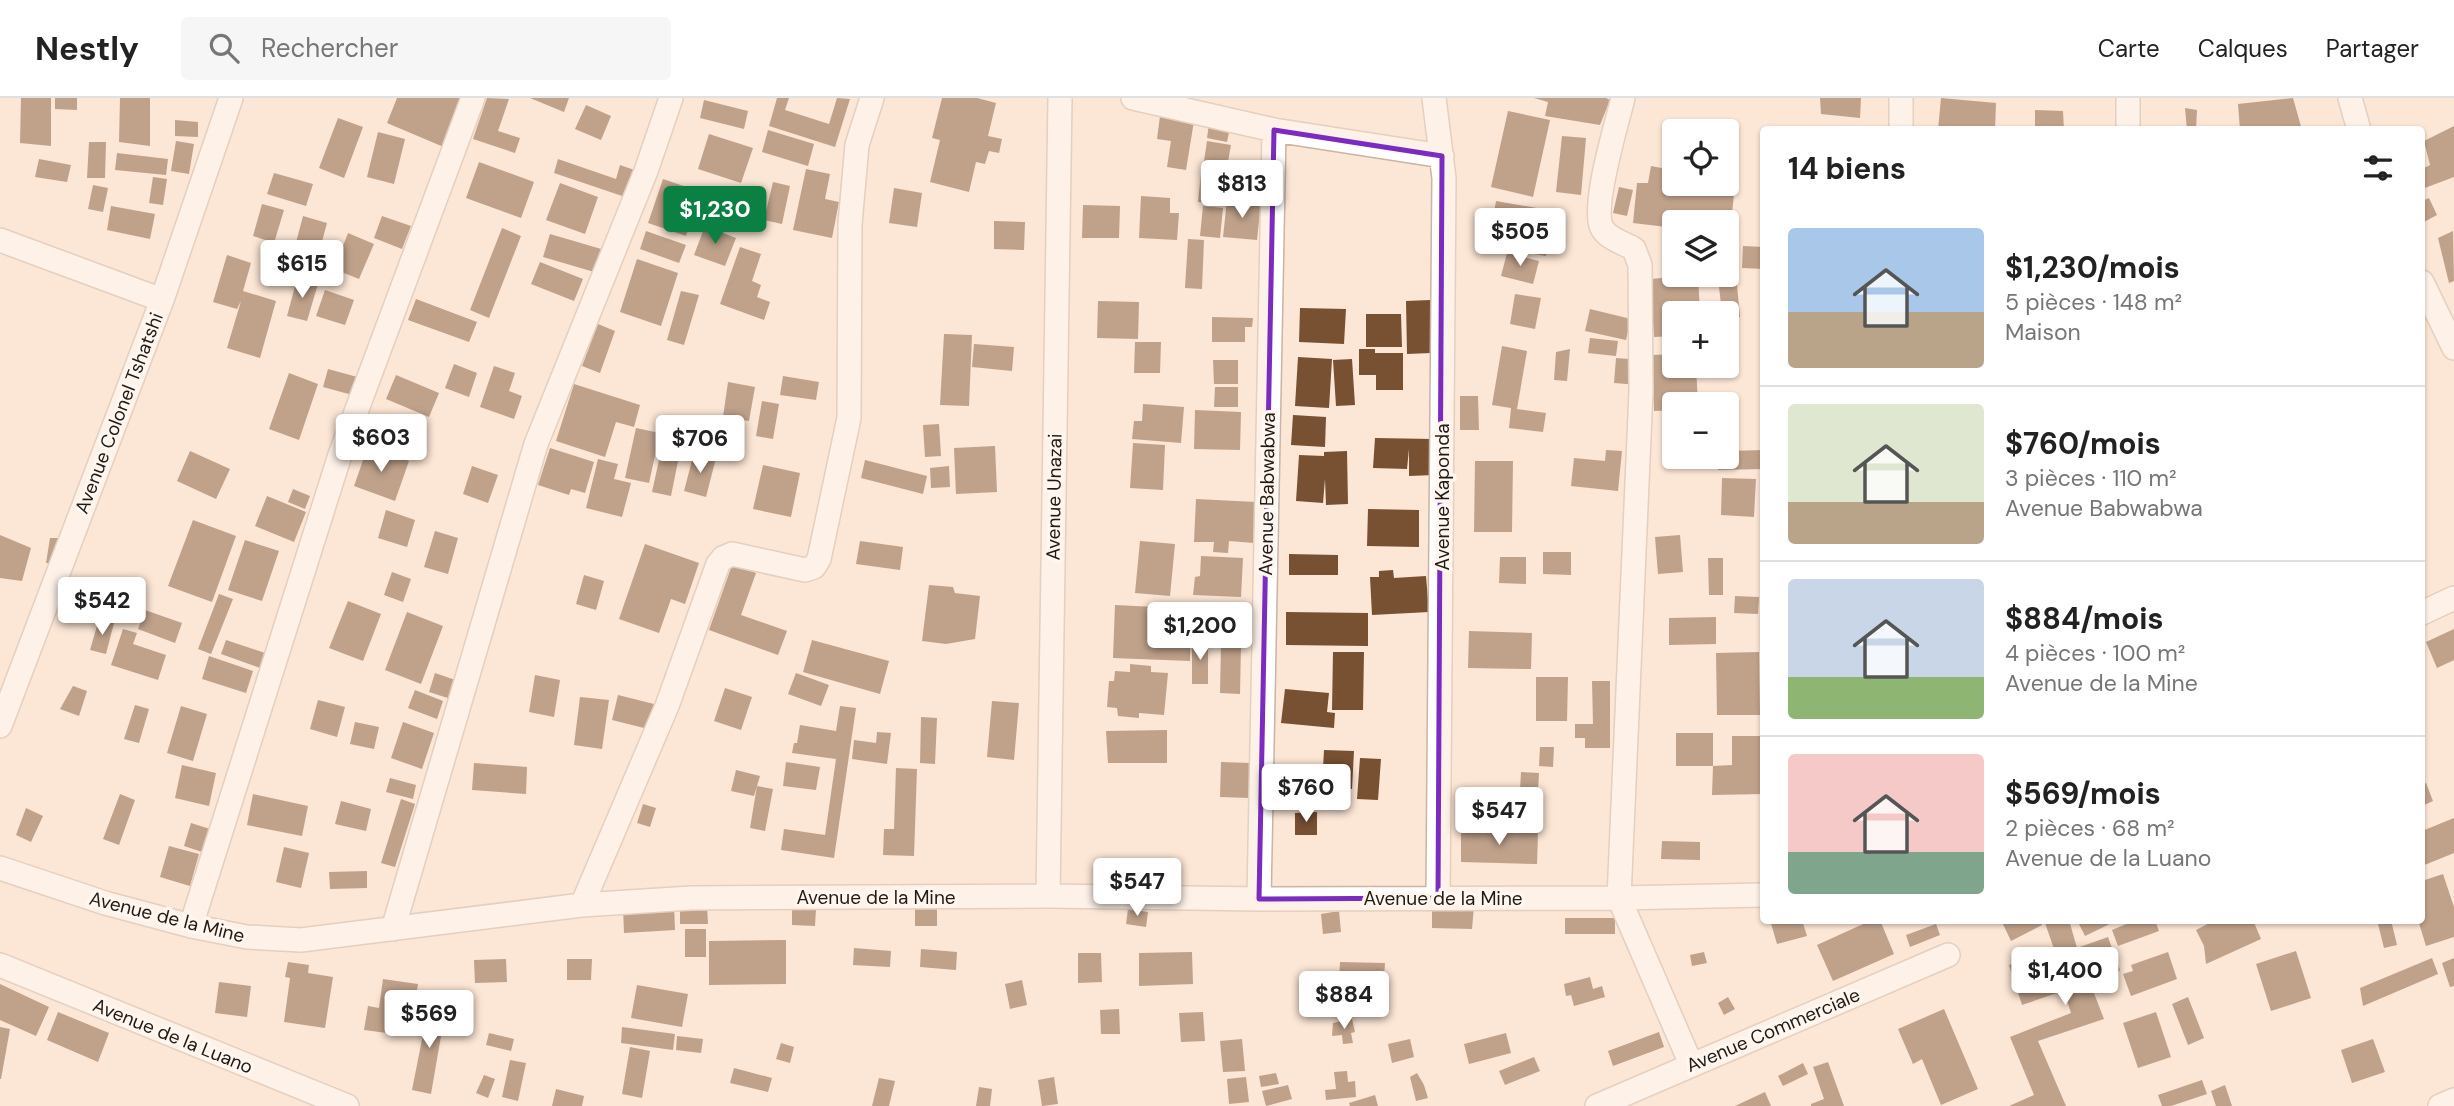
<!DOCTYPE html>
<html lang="fr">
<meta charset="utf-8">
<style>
:root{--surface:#fff;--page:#f6f6f6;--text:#222;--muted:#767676;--line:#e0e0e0;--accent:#0b8043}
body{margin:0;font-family:"DM Sans",sans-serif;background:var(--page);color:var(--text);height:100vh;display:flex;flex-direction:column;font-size:26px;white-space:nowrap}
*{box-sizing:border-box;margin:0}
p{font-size:23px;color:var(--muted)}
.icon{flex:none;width:38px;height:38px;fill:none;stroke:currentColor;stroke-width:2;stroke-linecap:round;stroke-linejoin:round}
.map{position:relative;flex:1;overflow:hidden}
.details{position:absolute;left:1760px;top:28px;width:665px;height:798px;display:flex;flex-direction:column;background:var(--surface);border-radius:7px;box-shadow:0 2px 5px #0004}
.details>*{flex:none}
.buttons{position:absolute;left:1662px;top:21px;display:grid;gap:14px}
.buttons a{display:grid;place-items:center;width:77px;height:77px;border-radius:7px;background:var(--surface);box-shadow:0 2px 5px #0004;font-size:35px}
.price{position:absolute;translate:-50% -60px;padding:0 16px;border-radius:7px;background:#fff;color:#222;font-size:23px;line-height:46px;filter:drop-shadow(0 2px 4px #0008)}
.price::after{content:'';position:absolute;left:50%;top:42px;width:21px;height:16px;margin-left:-10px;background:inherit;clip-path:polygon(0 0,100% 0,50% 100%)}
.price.current{background:var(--accent);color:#fff}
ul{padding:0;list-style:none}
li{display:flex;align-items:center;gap:21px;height:175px;padding:0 28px}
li+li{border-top:2px solid var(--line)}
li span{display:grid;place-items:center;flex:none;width:196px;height:140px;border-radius:7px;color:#555}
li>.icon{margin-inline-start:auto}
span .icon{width:84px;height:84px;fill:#fffc;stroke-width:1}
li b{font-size:30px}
h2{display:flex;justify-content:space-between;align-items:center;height:84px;padding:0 28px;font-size:30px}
header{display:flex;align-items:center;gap:42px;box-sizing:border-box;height:98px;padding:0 35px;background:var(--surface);border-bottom:2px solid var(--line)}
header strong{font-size:33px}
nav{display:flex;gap:38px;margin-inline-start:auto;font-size:24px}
.search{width:490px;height:63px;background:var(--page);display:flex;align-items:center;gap:18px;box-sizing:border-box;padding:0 24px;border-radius:7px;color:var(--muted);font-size:26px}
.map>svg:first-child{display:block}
.building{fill:#785032}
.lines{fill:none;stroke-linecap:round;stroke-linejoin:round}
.street-casing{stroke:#c9b4a5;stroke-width:26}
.street{stroke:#fff;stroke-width:23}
.marked{fill:none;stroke:#7b2cbf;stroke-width:5;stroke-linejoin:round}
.labels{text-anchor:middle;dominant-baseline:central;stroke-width:7;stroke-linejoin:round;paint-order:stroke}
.street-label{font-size:19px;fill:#211a14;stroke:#fff6f0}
</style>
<header>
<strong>Nestly</strong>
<div class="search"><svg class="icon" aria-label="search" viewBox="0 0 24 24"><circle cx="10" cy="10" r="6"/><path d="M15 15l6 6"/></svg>Rechercher</div>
<nav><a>Carte</a><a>Calques</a><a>Partager</a></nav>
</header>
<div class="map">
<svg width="2454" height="1008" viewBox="0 0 2454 1008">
<rect width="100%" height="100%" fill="#fce6d6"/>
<path class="building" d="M21,0h30v48l-31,-3z
M55,0h22v12l-22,-1z
M120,0h30v48l-31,-4z
M397,0h70l-21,50 -59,-25z
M487,0l22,1 -11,32 22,7 -5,15 -42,-14z
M530,0h39l-5,14z
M777,0h12l-4,12 44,14 8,-26 13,1 -15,48 -66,-21z
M942,0h35l19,5 -8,33 14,3 -3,14 -10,-2 -4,13 -9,-2 -7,30 -39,-10 10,-42 -8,-2z
M1534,0h72l4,2 -10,25 -55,-9 3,-14z
M1820,0h41l-1,20 -39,-4z
M1941,0l55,5 -1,27h-57z
M2293,0l9,32h-62l-2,-26z
M704,2l44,11 -4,18 -44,-11z
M586,7l25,11 -10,24 -26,-11z
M2185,10l12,2 -1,20h-9z
M2035,12l28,1 1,19h-29z
M1508,13l42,9 -17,77 -42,-10z
M1160,18l34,5 -8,49 -19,-3 4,-26 -14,-2z
M338,20l25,9 -19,51 -25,-10z
M175,22l23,2v15l-23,-1z
M1209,26l21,4 -3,14 -20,-4z
M2454,28v51l-32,12v-20l8,-4 -6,-24z
M768,32l46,14 -6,22 -46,-14z
M378,34l27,7 -11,45 -27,-7z
M709,36l44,14 -12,35 -43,-14z
M1562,38l24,2 -5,57 -25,-3z
M176,43l18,3 -5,30 -18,-3z
M1207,43l24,4 -5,27 -23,-4z
M89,44h17l-1,36h-18z
M117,55l51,6 -2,16 -51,-5z
M39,61l32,6 -4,17 -32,-5z
M558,61l58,20 4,-14 20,7 -9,27 -77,-26z
M479,64l55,20 -13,36 -55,-20z
M1651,68l21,4 -3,17 65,7 -4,40h-3v-12h-52v6l-42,-5 4,-40h11z
M806,71l24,5 -5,25 14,3 -7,36 -39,-8z
M274,75l39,11 -7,22 -39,-12z
M1201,76l25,3 -3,28 -25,-3z
M153,79l14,2 -4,26 -14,-2z
M663,81l38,13 -15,44 -38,-13z
M773,84l17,4 -8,38 -18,-4z
M560,85l38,14 -13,37 -39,-14z
M93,87l15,3 -5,24 -15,-3z
M1619,89l14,3 -6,26 -14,-3z
M894,90l28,5 -5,34 -28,-4z
M1141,98l29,2v15h9l-2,27 -38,-2z
M2429,100l8,17 -13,7 -2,-21z
M1227,102l34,3 -4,37 -34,-3z
M1496,103l58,10 -8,45 -58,-10z
M262,106l22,6 -10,33 -21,-7z
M1083,107l37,1 -1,32h-37z
M111,108l44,8 -5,25 -43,-9z
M1203,108l20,2 -3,30 -20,-2z
M303,118l24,7 -10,37 -24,-6z
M382,118l29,10 -9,23 -28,-11z
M994,123l31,1 -1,28 -30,-1z
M705,128l31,12 -11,28 -31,-11z
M502,130l19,8 -32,82 -19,-8z
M646,133l40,14 -7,18 -39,-14z
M2453,133l1,50 -5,2 -11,-45z
M348,135l26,11 -15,35 -25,-10z
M550,136l58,17 -7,23 -58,-17z
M1737,139l2,25 -12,1v-25z
M1188,141l16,1 -2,49 -17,-1z
M1743,148l21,1v22l-22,-1z
M740,149l21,7 -9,27 9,4 -4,12 13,5 -6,18 -44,-16z
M1507,155l32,8 -6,23 -32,-8z
M227,157l24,8 -8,28 33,10 -16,57 -33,-10 14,-47 -4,8 -24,-7z
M637,161l41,14 -17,53 -41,-14z
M540,164l43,17 -9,22 -43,-17z
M1698,177l2,38h-25v23l-21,1 -4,-58z
M297,181l21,5 -11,37 -20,-5z
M1737,187l3,32 -13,2v-6h-5l-3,-26z
M325,192l29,10 -9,25 -29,-9z
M681,193l18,4 -15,50 -17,-5z
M1515,196l26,4 -6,31 -25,-5z
M416,201l61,23 -8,20 -61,-22z
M1430,202l1,53 -24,1 -1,-53z
M1098,203l41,1 -1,37 -41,-1z
M1300,210l46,1 -2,35 -45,-2z
M1590,211l41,10 -5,21 -41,-9z
M1366,216h35l1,33h-36z
M1212,219l41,1 -1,9h-7v15h-33z
M598,226l17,7 -15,42 -18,-7z
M944,236l28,1 -3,71 -29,-1z
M1590,240l28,3 -2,15 -28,-3z
M1135,244h26l-1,31h-26z
M974,246l40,3 -2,24 -40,-4z
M1502,248l25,5 -10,58 29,4 -3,19 -34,-4 2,-20 -19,-3z
M1359,251h16v4h28v37h-27v-15h-17z
M1570,251l-3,32 -13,-1 2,-28z
M1675,256v12h21l2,38h-23v6l-21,1 -2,-56z
M1298,259l34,2 -3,49 -34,-2z
M1616,260l13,1 -1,11 12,1 -1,14 -25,-2z
M1352,261l3,46 -19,1 -3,-46z
M1213,262h25v24h-24z
M454,266l23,9 -8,24 -24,-9z
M494,268l21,7 -6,18 13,5 -8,23 -34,-12z
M328,271l33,9 -5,18 -33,-9z
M289,275l29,11 -19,56 -30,-11z
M396,277l43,18 -10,24 -43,-18z
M783,278l36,6 -3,18 -36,-5z
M728,284l27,5 -6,34 -26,-4z
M574,286l66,21 -6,22 -18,-5 -11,35 -49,-16z
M1215,289h23v20h-24z
M1460,298h18l1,34h-19z
M762,303l17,3 -6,35 -17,-3z
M1143,306l41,3 -3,36 -49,-4 2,-18h8z
M1195,312l46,2 -1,38 -46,-1z
M1293,317l33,2 -1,30 -34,-2z
M939,326l2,32 -16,1 -2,-32z
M636,330l24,5 -11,50 -24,-5z
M1375,340l58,1 1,36 -25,1v-27l-2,20 -34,-1z
M663,344l18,4 -10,50 -19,-4z
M1133,345l32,2 -2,45 -33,-2z
M368,348l41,15 -14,40 -41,-15z
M995,348l2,46 -41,2 -2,-46z
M550,350l44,14 -9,31 -14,-4 -2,6 -31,-10z
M1606,352l16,1 -4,40 -47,-5 3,-28 31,3z
M1764,352v19l-46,1 -1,-13h10v-6z
M190,353l40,18 -14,30 -39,-18z
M1347,353l1,53 -22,1 -1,-26 -2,24 -27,-2 3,-46 25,1v-4z
M694,355l22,5 -10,39 -22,-6z
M598,361l20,5 -4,15 17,4 -9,34 -36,-9z
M865,362l62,16 -4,18 -62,-16z
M1475,363h38l-1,71h-38z
M763,367l37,8 -9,44 -38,-8z
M472,368l26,9 -10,28 -25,-9z
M949,368l1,21 -19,1 -1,-20z
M1722,380l34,1 -2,38 -33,-2z
M293,391l17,7 -5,13 -17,-7z
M267,398l39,16 -12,30 -39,-16z
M1196,401l60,3 -2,41 -25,-2 -1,12 -15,-1 1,-10h-20z
M1368,411l51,1v37l-52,-1z
M386,412l29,10 -8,27 -29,-9z
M193,422l43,16 -24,66 -44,-16z
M435,433l23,7 -10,36 -24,-7z
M0,437l31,13 -9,33 -22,-3z
M1680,437l3,37 -25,2 -3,-37z
M50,440h14l-6,25h-12z
M245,442l34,11 -17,50 -34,-11z
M860,443l43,6 -3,23 -44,-6z
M1140,443l35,3 -5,52 -35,-3z
M645,446l54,19 -14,41 -14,-5 -12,34 -40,-14z
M1543,454h28v23l-28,-1z
M1289,456l49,1v20h-49z
M1201,458l42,2 -2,39 -48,-2 2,-18 5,-1z
M1500,459h26v27l-27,-1z
M1708,460h15v37h-14z
M732,467l24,8 -15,42 46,16 -9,24 -69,-25z
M1393,472l1,8 32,-2 3,36 -57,3 -2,-38h9v-6z
M392,474l19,7 -8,23 -19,-7z
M584,477l20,6 -8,29 -20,-6z
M929,487l24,2 2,6 25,3 -5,43 -29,5 -24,-3z
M219,496l14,5 -22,55 -13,-5z
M1735,498l24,1 -1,17 -24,-1z
M348,503l33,13 -18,47 -34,-13z
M1115,507l61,3 -2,38 16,1v14l-77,-3z
M145,512l37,13 -7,20 -37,-14z
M407,514l36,14 -22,58 -36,-14z
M1286,514l82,1v33l-82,-1z
M1716,519v27l-47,1v-27z
M99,521l15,4 -8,31 -16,-4z
M123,531l14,4 -4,11 33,11 -8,25 -47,-15z
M2454,531v31l-17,8 -11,-26z
M1469,533l63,2 -1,36 -63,-1z
M226,542l39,13 -5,15 -39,-14z
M812,542l77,21 -9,33 -77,-22z
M1192,543h16v43h-16z
M1221,547h20l-1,49 -20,-1z
M1333,554h31l-1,58h-31z
M1759,554l1,63h-43l-1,-62z
M209,558l44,15 -7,22 -44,-14z
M1130,566l21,2v6l17,1 -4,42 -25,-2v5l-21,-2 -1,-8 -10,-1 2,-26h5l1,-10 15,1z
M435,575l26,9 -7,18 -25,-8z
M796,575l33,12 -8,21 -33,-12z
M535,577l25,5 -6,37 -25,-5z
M1536,579h32l-1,44h-31z
M1592,583h18v67h-25v-10h-10v-14h18z
M73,588l14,5 -8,25 -19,-7z
M725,590l27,9 -11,33 -27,-9z
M1285,591l44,4 -2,19 8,1 -1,15 -53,-5z
M415,592l28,11 -6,18 -29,-11z
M618,597l36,9 -6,25 -36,-9z
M580,599l29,3 -7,49 -28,-4z
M318,602l27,7 -8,30 -27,-8z
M992,603l27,2 -5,57 -27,-3z
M135,607l14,4 -10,34 -15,-4z
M181,608l26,8 -14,47 -26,-8z
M840,608l16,2 -22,150 -53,-8 3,-21 41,6 11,-76 -44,-6 2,-10h3l3,-18 36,6z
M921,619l16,1 -2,46 -15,-1z
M355,624l24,5 -5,22 -24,-5z
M403,624l31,11 -12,36 -31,-11z
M1167,632v33h-59l-2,-32z
M877,634l14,1 -4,31 -35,-5 2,-19 22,3z
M1676,635h37v33h-37z
M1732,638h32v58l-52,1 1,-29 19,-1z
M1540,649h14l-1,20 -14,-1z
M1324,652l30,1 -2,38 -30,-2z
M1360,660l21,1 -3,41 -21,-1z
M786,664l34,5 -4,23 -33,-4z
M1221,664l29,1 -1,35 -29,-1z
M474,665l53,4 -1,27 -54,-4z
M182,667l34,8 -7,33 -34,-8z
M896,670l21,1 -3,87 -31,-1 1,-26h10z
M736,672l24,6 -6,20 -23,-5z
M1521,674l18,1 -2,36 -18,-1z
M390,680l26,7 -3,14 -27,-7z
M2426,685l7,18 -11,5v-22z
M757,688l16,3 -8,42 -15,-3z
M120,696l15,6 -16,45 -16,-6z
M253,696l55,12 -6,30 -55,-11z
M401,701l14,5 -20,63 -14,-4z
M341,703l30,8 -5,22 -31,-7z
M643,706l13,4 -6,19 -13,-4z
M26,710l17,8 -12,26 -15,-7z
M1317,714v23h-22v-22z
M2454,720v35l-32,13v-35z
M191,725l19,6 -8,23 -18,-6z
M1461,733l77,2 -1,31 -76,-2z
M1662,743l38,1v18l-39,-1z
M169,748l30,8 -9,32 -30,-9z
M284,749l25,6 -8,35 -25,-6z
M367,773v17l-37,1 -1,-17z
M2443,776l11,33v30l-28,9 -8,-26h4v-39z
M1432,806l42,2 -2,23 -40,-1z
M674,807l1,25 -51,3 -1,-25z
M707,807l1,19h-28v-18z
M915,807h22v21h-22z
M792,810l24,1 -1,17 -23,-1z
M1128,811l20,3 -2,15 -20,-3z
M1339,813l2,21 -18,2 -2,-20z
M1565,820h50v16h-50z
M1770,822h32l5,16 -30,8z
M1872,822h8l14,34 -61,27 -16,-36z
M2001,822h39l2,5 -31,16z
M2044,822h25l8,28 31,-11 12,33 -8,10 -20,8 12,31 -66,22 28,65h-57l25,-11 -24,-58 61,-24 -13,-39 4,-2z
M2077,822h41l-33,16z
M2136,822h19l4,11 -41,15 -6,-16z
M2215,822h38l8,19 -55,25 -2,-18 -8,-16z
M2377,822h14l6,25 -13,3z
M1936,826l4,11 -30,12 -4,-12z
M685,831h21v28h-21z
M786,842v44l-77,1v-44z
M854,850l37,3 -1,16 -37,-2z
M921,851l36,3 -1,18 -36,-3z
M2296,853l15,47 -40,13 -15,-47z
M1192,854l1,32 -54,2v-33z
M1704,854l3,11 -15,3 -2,-11z
M2168,854l9,27 -46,17 -8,-22 10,-3 -2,-6z
M1078,855h23l1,29 -24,1z
M2043,855l14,40 -35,12 -13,-40z
M2432,860l6,16 -75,32 -3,-18z
M2454,860v28l-4,1 -8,-24z
M506,861l1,23 -32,1 -1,-23z
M567,861h25l-1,21h-24z
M288,864l21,3 -1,8 25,4 -8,51 -41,-6 6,-44 -5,-1z
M1340,864l45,1 -2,30 -37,-1v10h-8z
M1590,879l3,12 9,-3 3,11 -31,9 -3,-11 -5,1 -2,-12z
M383,881l35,5 -8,52 -46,-6 4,-24 11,2z
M1022,882l5,25 -17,4 -5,-25z
M219,884l32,4 -4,31 -32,-4z
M0,886l49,23 -13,29 -36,-16z
M637,887l51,9 -6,33 -51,-9z
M1728,899l7,12 -11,6 -6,-12z
M2188,899l16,41 -16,7 -16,-41z
M429,906l17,3 -15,87 -19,-4z
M1119,911l1,25h-19l-1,-24z
M1944,911l34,80 -37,16 -19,-46 -9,5 -15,-35z
M58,914l51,21 -11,29 -51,-22z
M1203,914l2,29 -24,1 -2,-29z
M2156,914l15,45 -33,11 -15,-45z
M1352,921l3,13 -4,1 2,10 -10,1 -1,-9 -10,1 1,-13z
M0,929l10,2 -9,50h-1z
M622,929l53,7 -2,16 -52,-7z
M1659,934l5,15 -51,19 -5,-15z
M489,935l25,6 -3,12 -25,-6z
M1506,935l5,20 -42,11 -5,-20z
M677,938l26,3 -2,14 -25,-3z
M1242,941l3,32 -22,1 -3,-31z
M1410,941l4,18 -22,6 -4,-19z
M2373,941l12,33 -33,11 -11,-33z
M781,945l13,4 -4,16 -14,-4z
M630,949l20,4 -8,47 -20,-4z
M1534,959l6,14 -35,14 -6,-14z
M510,962l16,3 -8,38 -16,-4z
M1828,964l16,44h-33v-2l13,-5 -11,-32z
M1803,965l5,11 -25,12 -5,-10z
M734,970l38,10 -4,14 -38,-9z
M1347,973l1,11 7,-1 1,16 -30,3 -1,-10 11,-1 -2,-17z
M1276,975l3,11 -18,3 -2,-11z
M1417,975l7,12 4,13 -12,3 -6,-24z
M484,977l11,4 -7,19 -12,-5z
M1054,979l4,27 -16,2 -4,-26z
M1246,979l3,25 -20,2 -2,-25z
M879,980l16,3 -6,25h-17z
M2202,982l5,14 -36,12h-9l-4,-11z
M1288,987l4,14 -26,7 -4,-15z
M2225,987l7,21h-16l-5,-15z
M979,989l13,2 -2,17h-14z
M556,991l28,7 -2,10h-30z
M1765,994l6,14h-36z
M1375,997l3,11h-28l-1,-3z"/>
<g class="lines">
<defs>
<path id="street" d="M1133,0l141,32 168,26
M1434,0l10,80 -6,720
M1623,0c-6,25 -32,109 -21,130 6,11 22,15 32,21l6,16 1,126 -22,507 72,166
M2128,0v32
M2350,0l9,32
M1901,32v-32
M0,142l162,60
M2422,184l32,66
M2422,515l32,-15
M0,628l162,-426 69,-202
M0,770l105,35 86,23 56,11 54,3 281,-35 109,-7 357,-2 211,3 360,-1 145,-3
M1048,798l12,-798
M1259,801l15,-769
M582,807l85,-199 51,-142 5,-6 9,-4 73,16 9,-3 5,-8 30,-141 1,-194 7,-79 15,-47
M191,828l149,-471 133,-357
M393,831l143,-485 110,-273 25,-73
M0,867l347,141
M1597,1008l351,-151
M2440,1008l14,-6"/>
</defs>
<use href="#street" class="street-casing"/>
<use href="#street" class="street"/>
</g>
<path d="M0 0H2454V1008H0ZM1274,32l168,26 -4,742 -179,1z" fill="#fce6d6" fill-opacity=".55" fill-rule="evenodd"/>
<path class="marked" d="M1274,32l168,26 -4,742 -179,1z"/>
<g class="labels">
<g class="street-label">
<text transform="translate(119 315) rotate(-69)">Avenue Colonel Tshatshi</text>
<text transform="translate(1267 396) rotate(-89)">Avenue Babwabwa</text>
<text transform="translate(1054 399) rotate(-89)">Avenue Unazai</text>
<text transform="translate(1442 399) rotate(-90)">Avenue Kaponda</text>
<text x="876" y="799">Avenue de la Mine</text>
<text x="1443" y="800">Avenue de la Mine</text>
<text transform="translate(167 819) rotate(14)">Avenue de la Mine</text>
<text transform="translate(1773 932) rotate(-23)">Avenue Commerciale</text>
<text transform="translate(173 938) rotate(22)">Avenue de la Luano</text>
</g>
</g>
</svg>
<div class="buttons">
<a><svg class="icon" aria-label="locate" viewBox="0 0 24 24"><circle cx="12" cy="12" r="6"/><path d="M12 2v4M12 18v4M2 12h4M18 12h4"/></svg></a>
<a><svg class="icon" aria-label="layers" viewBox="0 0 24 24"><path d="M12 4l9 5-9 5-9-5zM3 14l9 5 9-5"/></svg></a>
<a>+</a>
<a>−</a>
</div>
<b class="price" style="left:1242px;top:122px">$813</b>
<b class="price current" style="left:715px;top:148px">$1,230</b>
<b class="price" style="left:1520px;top:170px">$505</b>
<b class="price" style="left:302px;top:202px">$615</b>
<b class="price" style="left:381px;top:376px">$603</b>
<b class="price" style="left:700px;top:377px">$706</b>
<b class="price" style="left:102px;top:539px">$542</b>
<b class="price" style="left:1200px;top:564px">$1,200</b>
<b class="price" style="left:1306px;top:726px">$760</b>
<b class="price" style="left:1499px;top:749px">$547</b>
<b class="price" style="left:1137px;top:820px">$547</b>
<b class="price" style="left:2065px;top:909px">$1,400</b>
<b class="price" style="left:1344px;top:933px">$884</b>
<b class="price" style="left:429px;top:952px">$569</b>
<section class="details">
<h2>14 biens<svg class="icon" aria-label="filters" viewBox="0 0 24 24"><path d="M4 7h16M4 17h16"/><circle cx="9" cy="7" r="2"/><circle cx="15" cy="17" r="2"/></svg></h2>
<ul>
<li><span style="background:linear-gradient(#a9c7e8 60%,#b9a48a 0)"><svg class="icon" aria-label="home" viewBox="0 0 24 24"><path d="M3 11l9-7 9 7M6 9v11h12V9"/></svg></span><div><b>$1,230/mois</b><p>5 pièces · 148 m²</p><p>Maison</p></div></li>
<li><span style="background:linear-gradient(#dfe7d0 70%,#b9a48a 0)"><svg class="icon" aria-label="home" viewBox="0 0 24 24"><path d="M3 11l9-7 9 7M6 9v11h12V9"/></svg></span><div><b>$760/mois</b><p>3 pièces · 110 m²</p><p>Avenue Babwabwa</p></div></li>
<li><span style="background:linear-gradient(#c9d6e8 70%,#8fb573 0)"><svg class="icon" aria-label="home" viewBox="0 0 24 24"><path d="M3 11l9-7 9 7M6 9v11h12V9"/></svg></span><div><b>$884/mois</b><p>4 pièces · 100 m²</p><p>Avenue de la Mine</p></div></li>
<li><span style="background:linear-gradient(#f6c9c9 70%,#7fa58c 0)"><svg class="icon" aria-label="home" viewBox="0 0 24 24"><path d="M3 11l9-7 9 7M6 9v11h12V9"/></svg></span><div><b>$569/mois</b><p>2 pièces · 68 m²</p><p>Avenue de la Luano</p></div></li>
</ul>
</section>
</div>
